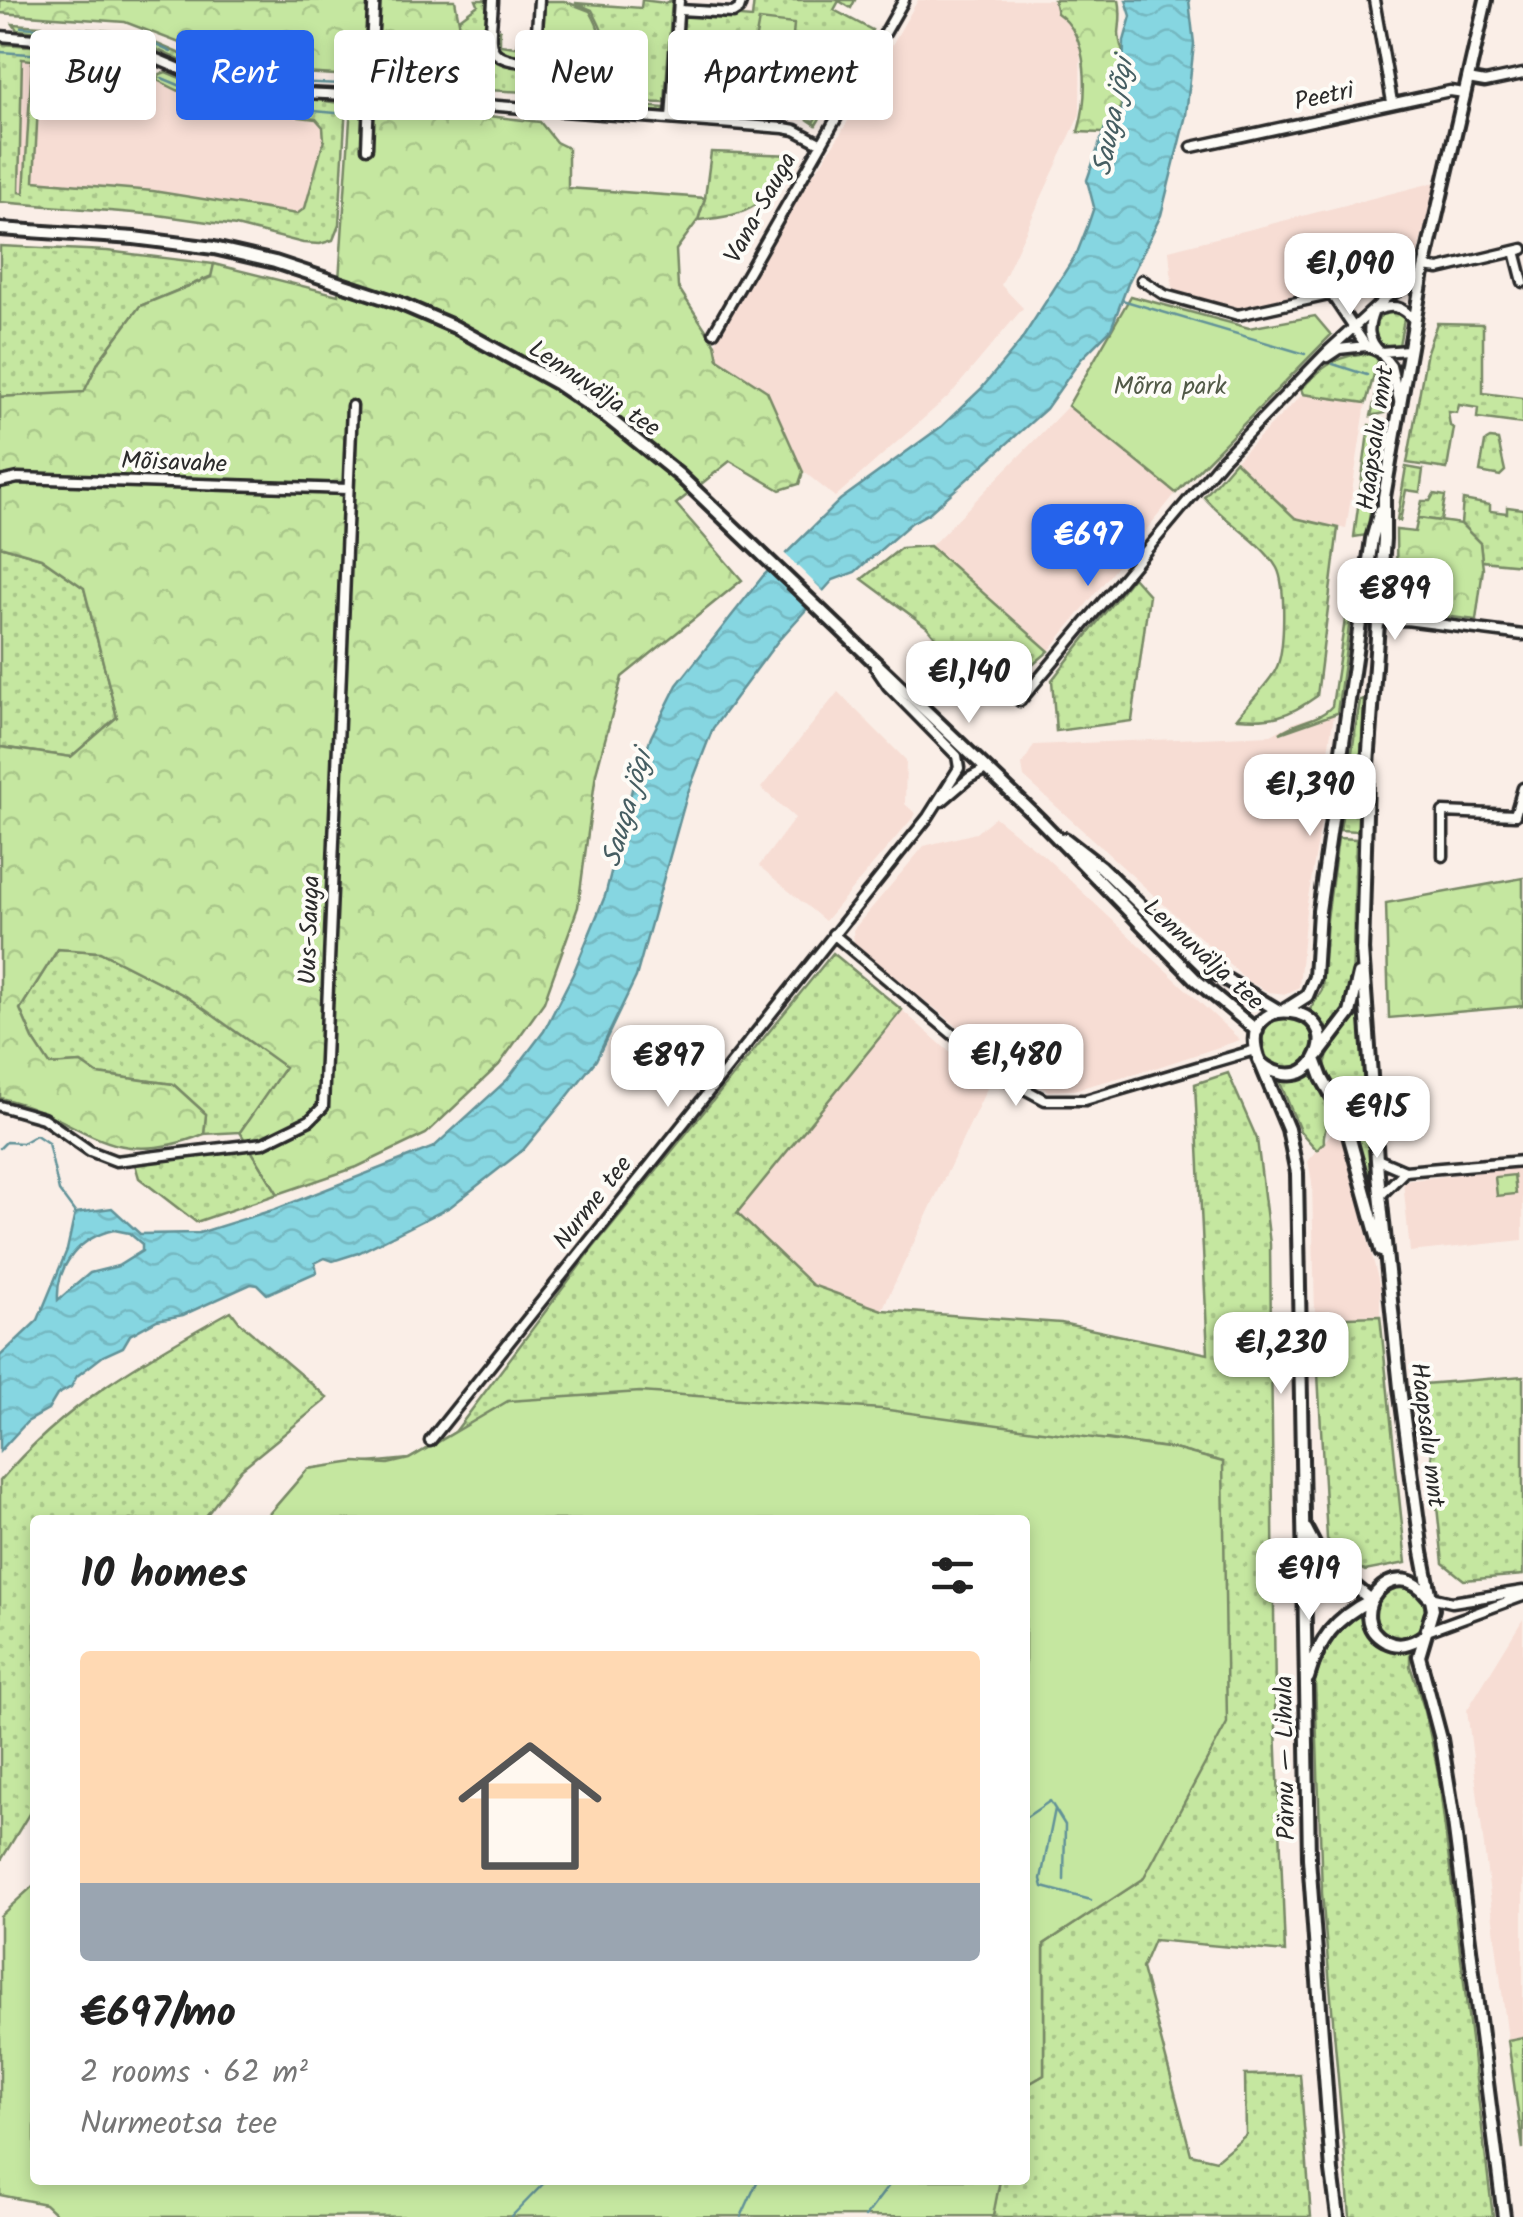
<!DOCTYPE html>
<meta charset="utf-8">
<style>
:root{--surface:#fff;--page:#f2f2f2;--text:#222;--muted:#767676;--accent:#2563eb}
body{margin:0;font-family:Kalam,sans-serif;background:var(--page);color:var(--text);height:100vh;display:flex;flex-direction:column;font-size:38px;white-space:nowrap}
*{box-sizing:border-box;margin:0}
p{font-size:32px;color:var(--muted)}
.icon{flex:none;width:55px;height:55px;fill:none;stroke:currentColor;stroke-width:2;stroke-linecap:round;stroke-linejoin:round}
.map{position:relative;flex:1;overflow:hidden}
.sheet{position:absolute;left:30px;top:1515px;width:1000px;height:670px;display:flex;flex-direction:column;background:var(--surface);border-radius:10px;box-shadow:0 5px 15px #0003}
.sheet>*{flex:none}
.hud{position:absolute;left:30px;top:30px;width:1000px;height:90px;display:flex;gap:20px}
.price{position:absolute;translate:-50% -85px;padding:0 22px;border-radius:20px;background:#fff;color:#222;font-size:32px;line-height:65px;filter:drop-shadow(0 2px 5px #0008)}
.price::after{content:'';position:absolute;left:50%;top:60px;width:30px;height:22px;margin-left:-15px;background:inherit;clip-path:polygon(0 0,100% 0,50% 100%)}
.price.on{background:var(--accent);color:#fff}
ul{padding:0;list-style:none}
li{display:grid;align-content:center;gap:20px;height:530px;padding:0 50px}
li span{display:grid;place-items:center;height:310px;border-radius:10px;color:#555}
li>.icon{margin-inline-start:auto}
span .icon{width:180px;height:180px;fill:#fffc;stroke-width:1}
li b{font-size:42px}
h2{display:flex;justify-content:space-between;align-items:center;height:120px;padding:0 50px;font-size:42px}
.tag{padding:0 35px;border-radius:10px;background:var(--surface);box-shadow:0 5px 15px #0003;font-size:35px;line-height:90px}
.tag.on{background:var(--accent);color:#fff}
.map>svg:first-child{display:block}
.built{fill:#f7ddd4}
.grass{fill:url(#grass-dots);stroke:#788966;stroke-width:2.5;fill-rule:evenodd}
.forest{fill:url(#forest-crowns);stroke:#788966;stroke-width:2.5}
.green{fill:#c5e7a0;stroke:#788966;stroke-width:2.5}
.water{fill:url(#water-waves);stroke:#629298;stroke-width:2.5;fill-rule:evenodd}
.pier{fill:#faeee7}
.lines{fill:none;stroke-linecap:round;stroke-linejoin:round}
.stream{stroke:#629298;stroke-width:2.5}
.minor-casing{stroke:#2b2b2b;stroke-width:15}
.tertiary-casing{stroke:#2b2b2b;stroke-width:16}
.secondary-casing{stroke:#2b2b2b;stroke-width:18}
.minor{stroke:#fdfcf7;stroke-width:8}
.tertiary{stroke:#fdfcf7;stroke-width:9}
.secondary{stroke:#fdfcf7;stroke-width:10}
.labels{text-anchor:middle;dominant-baseline:central;stroke-width:8;stroke-linejoin:round;paint-order:stroke}
.street-label{font-size:25px;fill:#2b2b2b;stroke:#fdfcf7}
.park-label{font-size:25px;fill:#525a48;stroke:#fdfcf7}
.water-label{font-size:28px;font-style:italic;fill:#465e62;stroke:#fdfcf7}
</style>
<div class="map">
<svg width="1523" height="2217" viewBox="0 0 1523 2217">
<defs>
<pattern id="grass-dots" width="8" height="8" patternUnits="userSpaceOnUse" patternTransform="scale(2.5)"><rect width="8" height="8" fill="#c5e7a0"/><path d="M2 2h.1M6 6h.1" fill="none" stroke="#a9c68a" stroke-width="1.8" stroke-linecap="round"/></pattern>
<pattern id="forest-crowns" width="20" height="18" patternUnits="userSpaceOnUse" patternTransform="scale(2.5)"><rect width="20" height="18" fill="#c5e7a0"/><path d="M2 6a3 3 0 1 1 6 0M12 15a3 3 0 1 1 6 0" fill="none" stroke="#a9c68a"/></pattern>
<pattern id="water-waves" width="16" height="10" patternUnits="userSpaceOnUse" patternTransform="scale(2.5)"><rect width="16" height="10" fill="#86d6e1"/><path d="M0 5q4-4 8 0t8 0" fill="none" stroke="#74b8c1"/></pattern>
</defs>
<rect width="100%" height="100%" fill="#faeee7"/>
<filter id="ink" filterUnits="userSpaceOnUse"><feTurbulence type="fractalNoise" baseFrequency=".01" numOctaves="2"/><feDisplacementMap in="SourceGraphic" scale="20" xChannelSelector="R" yChannelSelector="G"/><feConvolveMatrix kernelMatrix="1 2 1 2 8 2 1 2 1" color-interpolation-filters="sRGB"/></filter>
<g filter="url(#ink)">
<path class="built" d="M918,0h163l-1,114 -79,171 22,23 -73,87 -115,102 -32,-26 -36,-80 -49,-32 -3,-15 97,-174 4,1 25,-38z
M22,59l104,6 91,45 120,8 -8,104 -310,-30z
M1436,182l-22,85 -175,41 -66,-14 -4,-44z
M1303,394l63,9 -20,126 -51,-11 -60,-57z
M1068,406l108,87 -127,158 -118,-105z
M838,692l68,68 -1,44 11,10 -91,107 -66,-55 36,-48 -34,-30z
M1335,710l-7,40 4,11 -26,148 -7,78 -13,7 -17,-2 -20,-10 -225,-205 -2,-12 12,-20 237,-10 24,-13z
M995,817l48,38 197,185 -85,28 -82,22 -25,1 -36,-21 -158,-126 -1,-14 71,-84 52,-13z
M902,1010l86,76 -106,224 -70,-25 -75,-72z
M1339,1125l41,162v29l-65,2 -3,-135 -4,-23z
M1523,1167v73l-113,12 -7,-71z
M1523,1619v418l-15,3 -41,-330z"/>
<path class="grass" d="M476,0h12c-2,24 -6,42 9,61l30,6 -1,25 -40,-2 -5,-3 -6,-16 -16,-9 -5,-39 24,-18z
M642,0l23,3 7,-3 -7,103c-23,-2 -66,4 -76,-21l10,-5 4,-15 -9,-7c9,-26 13,-16 -2,-45l-17,-7 66,5z
M754,0h101l-4,8 -12,-7 -5,9 38,20 -56,95 -9,-6 7,2 42,-75 -20,-12 -43,75 5,3 -2,3 -119,-10 6,-89 8,-3 61,5z
M13,24l111,8 -6,6 -101,-8z
M497,29l3,1v15l16,2 3,-16h11l-2,27 -27,-3 -5,-8z
M134,34l95,41 41,4 -2,5 -6,1 -46,-8 -78,-36z
M0,44l101,6 41,8 5,10 -6,9 -20,-5 -81,-4 -6,113 119,10 144,23 8,-6 19,-68 -1,-13 -7,-8 -17,-2 2,-13 10,-5 35,5 -7,121 -6,15 -13,4 -17,-1 -67,-17 -78,-11 -158,-13zM22,59l10,1 -8,133 -5,-1z
M166,72l38,16 77,11 5,16 -69,-5 -60,-30 3,-6z
M539,99l127,9 -4,4 -120,-10z
M711,152l85,3c-33,48 -37,60 -98,65l7,-22z
M0,246l107,5 107,13 -2,12 -72,30 -41,55 -15,32 -84,4z
M1389,311l9,1 6,7 -5,26h-17l-6,-5 -2,-15 9,-12z
M1437,323l46,1v69l40,5v26l-46,-6 1,-10 -19,-3 -2,8 -9,-1 2,14 4,2 -7,41 -40,-6 20,-112z
M1359,354l14,1 5,5 -12,43 -63,-9 -2,-5c18,-19 31,-31 58,-35z
M1383,364l6,26 -4,23 -14,3z
M1369,425l9,2 3,5 -14,103 -13,2z
M1490,439l8,1 7,31 -5,5 -20,-4 5,-30z
M1235,461l60,57 43,10 -21,168c-29,21 -45,25 -80,22 10,-13 34,-37 39,-49 9,-17 10,-84 1,-101 -15,-26 -52,-46 -73,-71z
M1406,467l17,3 -3,22 -14,-2 -6,31 -3,-1z
M1434,494l11,2 -4,25 -23,-3 4,-17h8z
M1463,500l27,5v6l17,2v-6l16,2v56l-41,-4 -2,-18 -19,-19z
M0,546l41,12 43,30 33,129 -46,40 -71,-10z
M930,546l119,105 -40,34 -22,4 -26,-21 -34,-41 -65,-48 39,-31z
M1133,577l16,18 -17,126 -76,10 -4,-51z
M1346,613h5l-14,100 -57,20c15,-12 39,-12 52,-27z
M1364,699l-6,132 -18,-1 20,-130z
M1338,838l18,1 -4,151 -5,16 -22,34 -3,-11 -13,-18 13,-21 5,-71z
M58,949l42,3 86,44 100,71 -46,65 -36,2 2,-20 -33,-30 -76,-10 -16,-11 -31,2 -17,-26 -13,-30z
M833,953l69,57 -165,203 75,72 70,25 179,13 147,31 -13,-270 33,-11 29,66 13,105 5,458 10,250 -131,-12 -12,28 49,186 25,6 30,-25 -1,-60 55,-1 11,143h-319l8,-37h25v-94l19,-11v-131l99,-65 80,-417 -49,-13 -67,-10 -33,70 -810,11 44,-51 101,-10 46,-27 138,-184z
M1359,1008l14,190 -21,-77 -27,-55c1,-16 26,-41 34,-58z
M1261 1043a26 26 0 1 1 52 0a26 26 0 1 1-52 0Z
M1309,1072c7,10 23,25 22,38 0,12 -9,18 -7,32l-7,8 -17,-19 -21,-51 9,1z
M250,1148l28,46 -82,28 -57,-44 -4,-14z
M231,1311l9,12 88,75 -87,71 -38,51h-168v284l-35,58v-381c63,-76 146,-123 231,-170z
M1380,1316l26,247 -41,8 -21,-12 -17,-20 -12,-221z
M1523,1376v199l-59,5 -21,-17 -19,-179z
M1373 1612a26 26 0 1 1 52 0a26 26 0 1 1-52 0Z
M1360,1614c12,30 16,35 50,36v16l15,45 13,61 55,445h-143l-28,-324 -7,-214c10,-29 20,-48 45,-65z
M1523,2037v112l-15,-109z"/>
<path class="forest" d="M0,0h455l15,82 10,33 60,7 16,20 12,6v40l137,10 -7,22 -22,30 2,37 37,57 3,15 49,32 36,81 -4,12 -19,6 -50,-29 -54,43 66,76 -120,97 -26,96 -18,134 -34,95 -45,63 -73,69 -69,33 -79,27 -38,-62 45,-65 -99,-71 -86,-44 -42,-3 -38,60 13,30 17,26 31,-2 16,11 76,10 33,30 -2,20c-98,40 -118,-17 -204,-36v-351l71,10 46,-40 -33,-129 -43,-30 -41,-12v-149l84,-5 15,-31 41,-55 71,-29 3,-13 124,31 15,-219 -103,-6 -125,-48 -125,-9z
M1054,0h65c3,12 1,21 0,33 0,11 6,22 6,33 1,20 -1,50 -19,59l-3,8 -25,-1c10,-35 13,-96 -21,-119z
M545,1h19l26,10c13,23 10,23 2,45l8,5 -4,15 -9,6 2,4 8,1 6,11 -63,-5z
M1418,518l43,6 19,19 3,26 -7,51 -73,-9 -6,-4 -1,-77 19,2z
M1523,878v128l-134,12 -3,-115z"/>
<path class="green" d="M759,20l35,4 -2,23 -11,15 -28,-9z
M1131,296l118,32 66,-12 16,19 -155,158 -108,-87z
M1514,1175l2,19 -19,2 -2,-19z
M640,1392l241,17 293,40 49,13 4,261 -84,156 -99,65v131l-19,11v-566h-761l44,-51 47,-7 33,2 21,-5 99,-58z
M35,1884v296h965l-7,36 -934,1 -14,-13 -45,-9v-279z"/>
<path class="water" d="M1126,0h63l5,44 -8,71 -25,100 -32,66 -18,48 -30,30 -35,50 -117,104 -18,10 -56,49 -22,8 -56,62 -64,86 -26,67 -51,182 -40,83 -29,37 -44,53 -73,57 -92,46 -25,8 -8,-3 -10,5 2,9 -50,22 -9,-9 -7,-1 -68,31 -26,5 -27,15 -7,12 -20,9 -26,20 -6,11 -14,8 -9,15 -21,12 -27,29v-95l38,-36 29,-70 8,-37 37,-5 28,26 59,-1 77,-24 158,-62 73,-67 37,-49 29,-57 32,-78 27,-107 19,-52 26,-52 86,-109 77,-76 102,-74 39,-37 39,-47 57,-89 11,-28 6,-18 -7,-27 19,-55 10,-5 6,-12 2,-67 7,-25zM114,1230l15,3 13,11v7l-24,15 -28,7 -32,27c-2,-36 23,-63 56,-70z"/>
<path class="pier" d="M782,551l45,44 -15,15 -46,-44z"/>
<g class="lines">
<path class="stream" d="M21,27l94,7
M143,39l28,13
M0,52l120,8 24,8
M186,60l39,16 40,5
M162,78l62,26 60,5
M288,82l56,2
M303,110l33,3
M1122,300l183,54
M1333,364l34,11
M0,1148l6,-6 16,1 14,-8 12,8 11,48 17,23
M1055,1809l-14,70 2,8 48,13
M1025,1818l25,-17 15,24 -1,55
M511,2217l36,-37
M741,2217l17,-37
M865,2217l28,-37"/>
<defs>
<path id="minor" d="M493,0c-2,47 -13,60 42,63
M1374,0l18,102
M679,10l54,3 6,-4 3,-9
M0,36l128,11 83,35 28,8 130,6 415,32 11,2 25,13
M1468,79l17,3 38,-8
M532,108l7,-108
M671,119l8,-119
M1192,147l258,-56 14,2
M367,148l2,-52
M1515,251l8,31
M1424,267l15,2 84,-20
M1142,280l23,15 73,20 150,-33
M1331,294l35,52 14,6 11,14 8,34
M714,332l190,-332
M1408,350l-28,2c-13,-14 -13,-24 -6,-41 19,-7 27,-6 40,9
M1327,357l12,-8 27,-3
M0,482l18,-4 330,11
M1366,595l2,15 14,11 24,-1 117,15
M1377,602l29,18
M1020,701l202,-241 106,-109 59,-54 35,-19
M942,801l27,-23 17,-9
M1443,856v-44l72,3 8,-27
M833,934l173,145 39,21h40l170,-50
M0,1106l43,12 47,33 26,10 147,-18 47,-23 13,-13 29,-701
M1377,1159l28,12 118,-10
M1381,1195l24,-24
M430,1441l498,-624 31,-49 -2,-12 -69,-70 -13,-19
M1430,1597l22,5 71,-11
M1427,1631l96,-35"/>
<path id="tertiary" d="M369,96l5,-96"/>
<path id="secondary" d="M0,229l134,9 80,10 61,14 124,41 56,24 103,57 49,33 72,58 361,345 156,160 61,51
M1065,839l36,28 101,98 77,46
M1362,949l16,225 22,214 22,164 11,57 -14,47 22,83 12,75 51,403
M1362,953l5,-174 17,-240v-42l38,-219 64,-278
M1285,1010l22,-14 8,-19 4,-66 53,-372 8,-28
M1318,1055l32,-42 9,-39
M1315,1059l7,19 22,39 37,134
M1261,1063c16,14 41,18 54,-4 31,-55 -80,-70 -57,-2l30,72 9,44 12,685 23,313 6,46
M1306,1529l15,29 50,42c-36,18 -52,39 -63,78
M1422,1637c-12,7 -23,11 -37,4 -44,-24 8,-91 43,-45"/>
</defs>
<use href="#minor" class="minor-casing"/>
<use href="#tertiary" class="tertiary-casing"/>
<use href="#secondary" class="secondary-casing"/>
<use href="#minor" class="minor"/>
<use href="#tertiary" class="tertiary"/>
<use href="#secondary" class="secondary"/>
</g>
</g>
<g class="labels">
<g class="street-label">
<text transform="translate(1324 97) rotate(-12)">Peetri</text>
<text transform="translate(761 208) rotate(-61)">Vana-Sauga</text>
<text transform="translate(594 389) rotate(34)">Lennuvälja tee</text>
<text transform="translate(1376 438) rotate(-82)">Haapsalu mnt</text>
<text transform="translate(174 463) rotate(2)">Mõisavahe</text>
<text transform="translate(310 930) rotate(-88)">Uus-Sauga</text>
<text transform="translate(1203 955) rotate(42)">Lennuvälja tee</text>
<text transform="translate(593 1203) rotate(-52)">Nurme tee</text>
<text transform="translate(1427 1435) rotate(83)">Haapsalu mnt</text>
<text transform="translate(1286 1758) rotate(-91)">Pärnu — Lihula</text>
</g>
<g class="park-label">
<text x="1170" y="387">Mõrra park</text>
</g>
<g class="water-label">
<text transform="translate(1114 117) rotate(-79)">Sauga jõgi</text>
<text transform="translate(628 809) rotate(-74)">Sauga jõgi</text>
</g>
</g>
</svg>
<b class="price" style="left:1350px;top:318px">€1,090</b>
<b class="price on" style="left:1088px;top:589px">€697</b>
<b class="price" style="left:1395px;top:643px">€899</b>
<b class="price" style="left:969px;top:726px">€1,140</b>
<b class="price" style="left:1310px;top:839px">€1,390</b>
<b class="price" style="left:1016px;top:1109px">€1,480</b>
<b class="price" style="left:668px;top:1110px">€897</b>
<b class="price" style="left:1377px;top:1161px">€915</b>
<b class="price" style="left:1281px;top:1397px">€1,230</b>
<b class="price" style="left:1309px;top:1623px">€919</b>
<div class="hud">
<a class="tag">Buy</a>
<a class="tag on">Rent</a>
<a class="tag">Filters</a>
<a class="tag">New</a>
<a class="tag">Apartment</a>
</div>
<section class="sheet">
<h2>10 homes<svg class="icon" aria-label="filters" viewBox="0 0 24 24"><path d="M4 7h16M4 17h16"/><circle cx="9" cy="7" r="2"/><circle cx="15" cy="17" r="2"/></svg></h2>
<ul>
<li><span style="background:linear-gradient(#ffd9b3 75%,#9aa5b1 0)"><svg class="icon" aria-label="home" viewBox="0 0 24 24"><path d="M3 11l9-7 9 7M6 9v11h12V9"/></svg></span><div><b>€697/mo</b><p>2 rooms · 62 m²</p><p>Nurmeotsa tee</p></div></li>
</ul>
</section>
</div>
